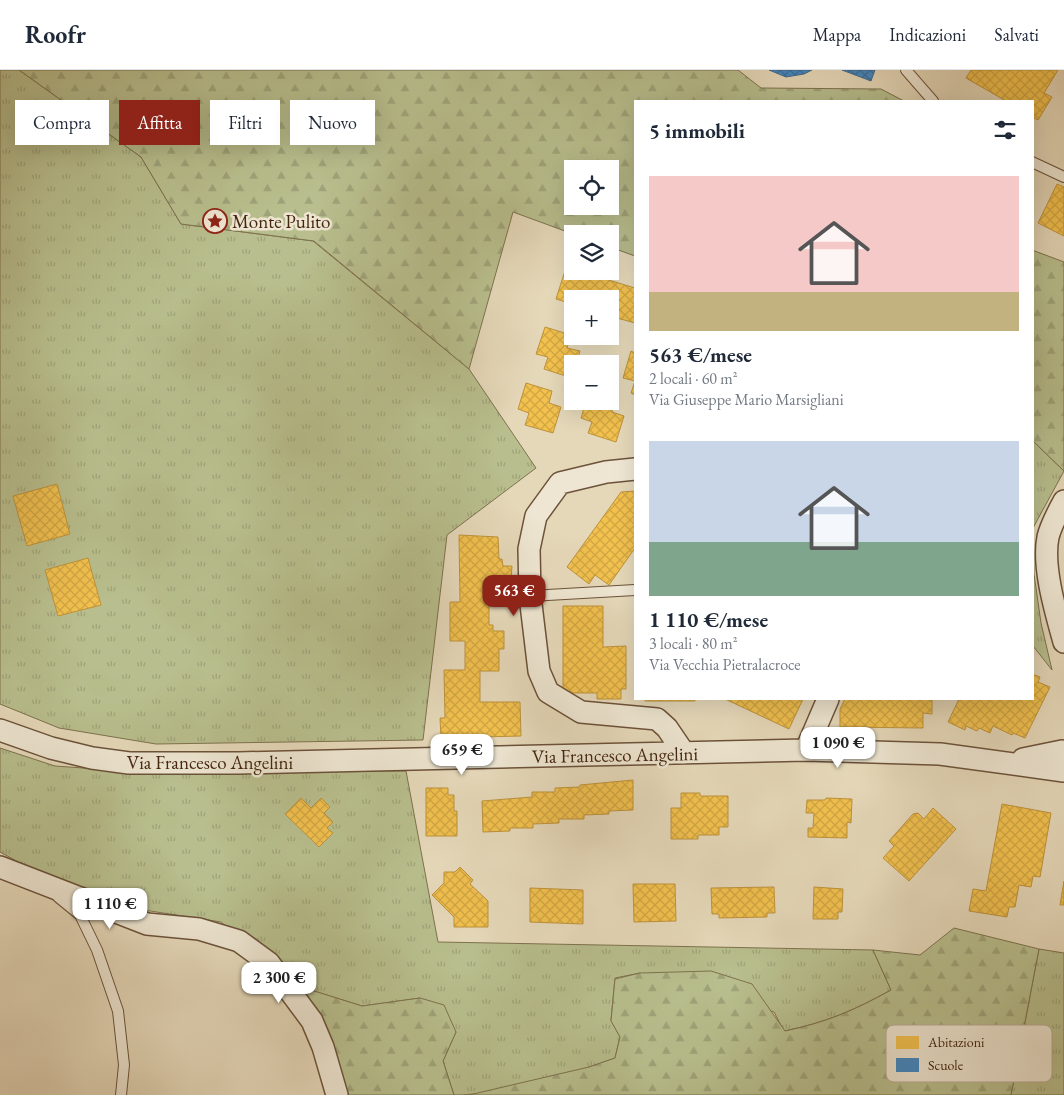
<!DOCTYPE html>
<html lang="it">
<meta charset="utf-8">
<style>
:root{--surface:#fff;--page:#f2f2f3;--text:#1f2937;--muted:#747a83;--line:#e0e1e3;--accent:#8f2418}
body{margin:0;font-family:"EB Garamond",serif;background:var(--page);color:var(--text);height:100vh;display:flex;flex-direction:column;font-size:19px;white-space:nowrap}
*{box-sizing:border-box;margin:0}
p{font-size:16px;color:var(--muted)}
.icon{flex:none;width:28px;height:28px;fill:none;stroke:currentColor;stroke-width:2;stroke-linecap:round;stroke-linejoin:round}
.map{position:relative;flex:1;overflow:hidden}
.details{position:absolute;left:634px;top:30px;width:400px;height:600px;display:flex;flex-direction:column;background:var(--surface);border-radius:0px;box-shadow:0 5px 20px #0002}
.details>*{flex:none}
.guide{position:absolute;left:15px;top:30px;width:475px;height:45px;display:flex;gap:10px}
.tools{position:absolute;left:564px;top:90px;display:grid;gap:10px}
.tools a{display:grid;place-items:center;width:55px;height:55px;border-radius:0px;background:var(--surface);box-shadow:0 5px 20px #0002;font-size:25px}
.price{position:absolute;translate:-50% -42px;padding:0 11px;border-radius:10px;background:#fff;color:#222;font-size:16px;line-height:32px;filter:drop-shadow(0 1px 2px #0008)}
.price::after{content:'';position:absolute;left:50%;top:30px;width:15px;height:11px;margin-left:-8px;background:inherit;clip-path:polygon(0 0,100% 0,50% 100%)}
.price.on{background:var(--accent);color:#fff}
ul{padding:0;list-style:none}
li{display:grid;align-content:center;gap:10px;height:265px;padding:0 15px}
li span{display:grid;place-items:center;height:155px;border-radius:0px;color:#555}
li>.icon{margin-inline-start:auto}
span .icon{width:90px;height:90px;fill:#fffc;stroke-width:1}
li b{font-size:21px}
h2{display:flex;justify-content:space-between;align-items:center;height:60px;padding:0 15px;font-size:21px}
.pill{padding:0 18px;border-radius:0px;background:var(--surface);box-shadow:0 5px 20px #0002;font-size:18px;line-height:45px}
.pill.on{background:var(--accent);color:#fff}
header{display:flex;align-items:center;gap:30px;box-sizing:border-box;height:70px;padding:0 25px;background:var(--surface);border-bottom:1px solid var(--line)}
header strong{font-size:24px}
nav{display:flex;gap:28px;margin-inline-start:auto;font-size:18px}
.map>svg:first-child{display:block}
.grass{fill:url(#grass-tufts);stroke:#7e724e}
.forest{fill:url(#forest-firs);stroke:#7e724e;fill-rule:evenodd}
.homes{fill:url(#homes-cross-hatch);stroke:#be923b}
.schools{fill:url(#schools-cross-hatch);stroke:#406b8f}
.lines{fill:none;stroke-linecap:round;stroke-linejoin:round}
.service-casing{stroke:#6c523a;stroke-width:12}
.minor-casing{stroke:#6c523a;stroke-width:24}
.service{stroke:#eee6d2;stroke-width:10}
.minor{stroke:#eee6d2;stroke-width:21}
.labels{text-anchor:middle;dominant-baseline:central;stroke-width:5;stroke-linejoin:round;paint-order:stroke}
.poi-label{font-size:19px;fill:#432610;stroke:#eee6d2;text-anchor:start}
.street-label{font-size:19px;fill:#432610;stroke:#eee6d2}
.key{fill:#eee6d2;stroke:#bbac98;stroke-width:1}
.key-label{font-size:14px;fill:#432610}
</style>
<header>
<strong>Roofr</strong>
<nav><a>Mappa</a><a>Indicazioni</a><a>Salvati</a></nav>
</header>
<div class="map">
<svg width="1064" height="1025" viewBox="0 0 1064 1025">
<defs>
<pattern id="grass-tufts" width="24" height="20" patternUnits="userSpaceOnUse" patternTransform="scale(1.25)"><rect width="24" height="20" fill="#b8be8d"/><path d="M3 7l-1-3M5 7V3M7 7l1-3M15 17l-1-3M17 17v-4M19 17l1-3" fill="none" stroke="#9fa379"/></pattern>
<pattern id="forest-firs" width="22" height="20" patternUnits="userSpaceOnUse" patternTransform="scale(1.25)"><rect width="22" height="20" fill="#b8be8d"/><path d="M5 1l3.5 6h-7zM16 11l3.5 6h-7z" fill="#9fa379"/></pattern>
<pattern id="homes-cross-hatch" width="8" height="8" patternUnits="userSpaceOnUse" patternTransform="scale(1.25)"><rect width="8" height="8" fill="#f2c14e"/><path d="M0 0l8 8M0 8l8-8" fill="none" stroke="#d1a643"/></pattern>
<pattern id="schools-cross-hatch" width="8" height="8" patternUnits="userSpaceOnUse" patternTransform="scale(1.25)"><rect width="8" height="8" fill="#3f88c5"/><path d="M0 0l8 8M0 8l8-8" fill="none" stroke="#366f9f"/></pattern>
</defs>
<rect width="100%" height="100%" fill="#e5d8b9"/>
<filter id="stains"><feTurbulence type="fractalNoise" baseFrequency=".004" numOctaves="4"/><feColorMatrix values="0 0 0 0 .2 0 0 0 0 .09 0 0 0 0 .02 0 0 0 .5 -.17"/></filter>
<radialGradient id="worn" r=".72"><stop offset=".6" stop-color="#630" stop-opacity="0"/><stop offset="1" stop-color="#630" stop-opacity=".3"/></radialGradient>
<path class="grass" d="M0,0h19l122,87 40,67 132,17 156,128 67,99 -89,67 -24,205 -267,4 -97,-16 -59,-24z
M1033,371l31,30 -31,57 1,46 7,49 11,47 -19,-24z
M0,678l55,18 70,5h281l32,171 435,8 18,40c-38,21 -64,32 -107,41l-10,-19 -134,-39 -25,5 -4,42 9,17 -5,21c-43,16 -115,37 -161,37l-11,-34 13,-29 -36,-34 -58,8 -67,-21 -74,-63 -90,-14 -83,-30 -48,-26z
M1039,879l25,4v142h-53z"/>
<path class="forest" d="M19,0h719l23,18 120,1 23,12h-269v155l-25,-9v-13h-37l-60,-22 -44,157 -155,-128 -133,-17 -40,-67zM572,99h38v37h-38z
M1032,180l32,12v209l-31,-30z
M954,858l85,21 -28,146h-542l120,-28 26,-9 5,-21 -9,-16 4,-42 25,-6 71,-2 41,13 33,47c42,-9 68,-20 106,-41l-18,-40 47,5z
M295,915l67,21 58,-8 24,7 12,27 -13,29 11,34h-111z"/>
<path class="homes" d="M971,0h87l-14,23 8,4 -14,23 -6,-3v-16h-26l-40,-23z
M1057,114l7,3v49l-26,-13z
M570,185l2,1v15h21l-1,4 43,13v35l-25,-7v-17h-38v5l-16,-5z
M545,257l26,8 -4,13 13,3 -4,13h-4v14l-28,-9 4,-12 -12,-3z
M631,281l4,2v42l-4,-2 4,-12 -12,-3z
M526,313l26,8 -3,12 12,4 -8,26 -28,-8 4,-12 -11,-4z
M610,328l5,1 -3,13 12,4 -8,26 -28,-9 4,-11 -11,-4 5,-17h24z
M57,414l13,50 -43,12 -14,-50z
M635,421v57l-26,37 -14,-10 -6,9 -22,-17 54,-75z
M459,465l39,2 1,22h3l1,7h9l-3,40h-20v19h4v6h11v18h-5v22h-19v31h40l1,34 -80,2 -1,-20h5l-1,-48h21v-29h-15v-39h10z
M88,488l13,47 -43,11 -13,-46z
M563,536h40v41l23,-1v43h-5v10h-24v-6h-34z
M1032,604l8,3 -2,5 12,5 -25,51 -12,-5 -1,2 -19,-9 -3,7 -11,-5 -2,3 -11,-5 -1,4 -17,-8 11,-23h73z
M645,629h50v2h-50z
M725,629h78l-14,30z
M845,629h87v15l-9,-1v15l-83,-1v-18z
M633,710v30l-24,1v3l-25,1v4h-25v4l-26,1v4h-23v3l-27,1 -1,-31 50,-4v-5h23v-4l25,-1v-2z
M426,718h22v7h6v16h3v25h-31z
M681,723h19v3h28v31h-9v8h-21v4h-27v-31h10z
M301,728l10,10 10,-10 9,9 -6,6 9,9 -6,6 6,5 -14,14 -34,-33z
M826,728l26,1 -1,24 -4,-1v16l-39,-1v-9h5l1,-15h-8l1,-13h18z
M1002,734l49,9 -11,64 -7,-1 -2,11 -12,-2 -4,22h-6l-2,10 -38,-6 4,-22 13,2z
M933,738l23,21 -47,52 -26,-23 11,-12 -5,-5 24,-27 5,-1 6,6z
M460,797l13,13 -3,4 18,17v26h-34v-10l-22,-22 12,-12v-11h11z
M1064,811v24h-4z
M633,814h42l1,37 -42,1z
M774,817l1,26h-8v4l-48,1v-4h-7l-1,-26z
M814,817l29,2 -1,23h-4v7h-25z
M530,818l53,2v34l-53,-2z"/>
<path class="schools" d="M769,0h43l-8,4 -18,3z
M842,0h33l-4,11z"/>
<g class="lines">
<defs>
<path id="service" d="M906,0l27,31
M1032,92l32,15
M530,526l105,-6
M58,827l22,18 17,35 21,61 6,54 -3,30"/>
<path id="minor" d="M635,399l-29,3 -46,11 -24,33 -7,33 1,47 9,75 9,21 33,20 76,7 10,9 17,25
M1064,431c-6,11 -13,24 -16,36 -6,30 8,76 16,105
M0,660l51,18 41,10 37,5h110l567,-13 134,4 124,17
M806,680l22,-51
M1023,689l39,-8
M0,797l147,57 52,5 40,12 30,22 43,58 11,26 14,48"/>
</defs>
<use href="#service" class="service-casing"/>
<use href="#minor" class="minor-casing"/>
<use href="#service" class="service"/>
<use href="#minor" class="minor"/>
</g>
<defs>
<symbol id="sight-ring" viewBox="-11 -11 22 22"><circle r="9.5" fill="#eee6d2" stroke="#8f2418" stroke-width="1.5"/><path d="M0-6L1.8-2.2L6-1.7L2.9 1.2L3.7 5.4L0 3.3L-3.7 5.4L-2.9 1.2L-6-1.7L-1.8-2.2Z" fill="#8f2418"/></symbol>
</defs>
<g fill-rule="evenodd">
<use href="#sight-ring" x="201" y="137" width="28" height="28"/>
</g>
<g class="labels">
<g class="poi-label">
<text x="232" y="151">Monte Pulito</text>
</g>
<g class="street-label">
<text transform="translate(615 685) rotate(-1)">Via Francesco Angelini</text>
<text x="210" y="692">Via Francesco Angelini</text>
</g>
</g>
<rect x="886" y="955" width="166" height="57" rx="8" class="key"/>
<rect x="896" y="966" width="23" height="13" fill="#f2c14e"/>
<rect x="896" y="988" width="23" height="14" fill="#3f88c5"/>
<g class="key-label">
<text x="928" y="977">Abitazioni</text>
<text x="928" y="1000">Scuole</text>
</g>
<rect width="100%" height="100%" filter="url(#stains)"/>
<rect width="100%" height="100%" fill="url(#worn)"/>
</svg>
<div class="tools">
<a><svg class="icon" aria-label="locate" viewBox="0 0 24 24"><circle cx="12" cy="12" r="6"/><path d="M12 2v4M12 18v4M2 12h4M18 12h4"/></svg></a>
<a><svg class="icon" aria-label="layers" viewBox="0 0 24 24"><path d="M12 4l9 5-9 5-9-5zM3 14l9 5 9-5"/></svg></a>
<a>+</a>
<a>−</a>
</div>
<b class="price on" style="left:514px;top:547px">563 €</b>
<b class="price" style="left:838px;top:699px">1 090 €</b>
<b class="price" style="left:462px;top:706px">659 €</b>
<b class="price" style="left:110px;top:860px">1 110 €</b>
<b class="price" style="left:279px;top:934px">2 300 €</b>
<div class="guide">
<a class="pill">Compra</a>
<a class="pill on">Affitta</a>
<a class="pill">Filtri</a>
<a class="pill">Nuovo</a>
</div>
<section class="details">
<h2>5 immobili<svg class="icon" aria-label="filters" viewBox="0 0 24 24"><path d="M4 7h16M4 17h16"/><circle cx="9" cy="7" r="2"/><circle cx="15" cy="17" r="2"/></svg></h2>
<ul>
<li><span style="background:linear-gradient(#f6c9c9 75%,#c2b280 0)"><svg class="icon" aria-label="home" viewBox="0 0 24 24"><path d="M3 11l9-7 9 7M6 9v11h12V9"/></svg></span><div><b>563 €/mese</b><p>2 locali · 60 m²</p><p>Via Giuseppe Mario Marsigliani</p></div></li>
<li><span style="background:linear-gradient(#c9d6e8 65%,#7fa58c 0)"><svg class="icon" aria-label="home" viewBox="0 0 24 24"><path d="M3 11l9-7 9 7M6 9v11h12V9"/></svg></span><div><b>1 110 €/mese</b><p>3 locali · 80 m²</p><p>Via Vecchia Pietralacroce</p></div></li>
</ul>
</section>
</div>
